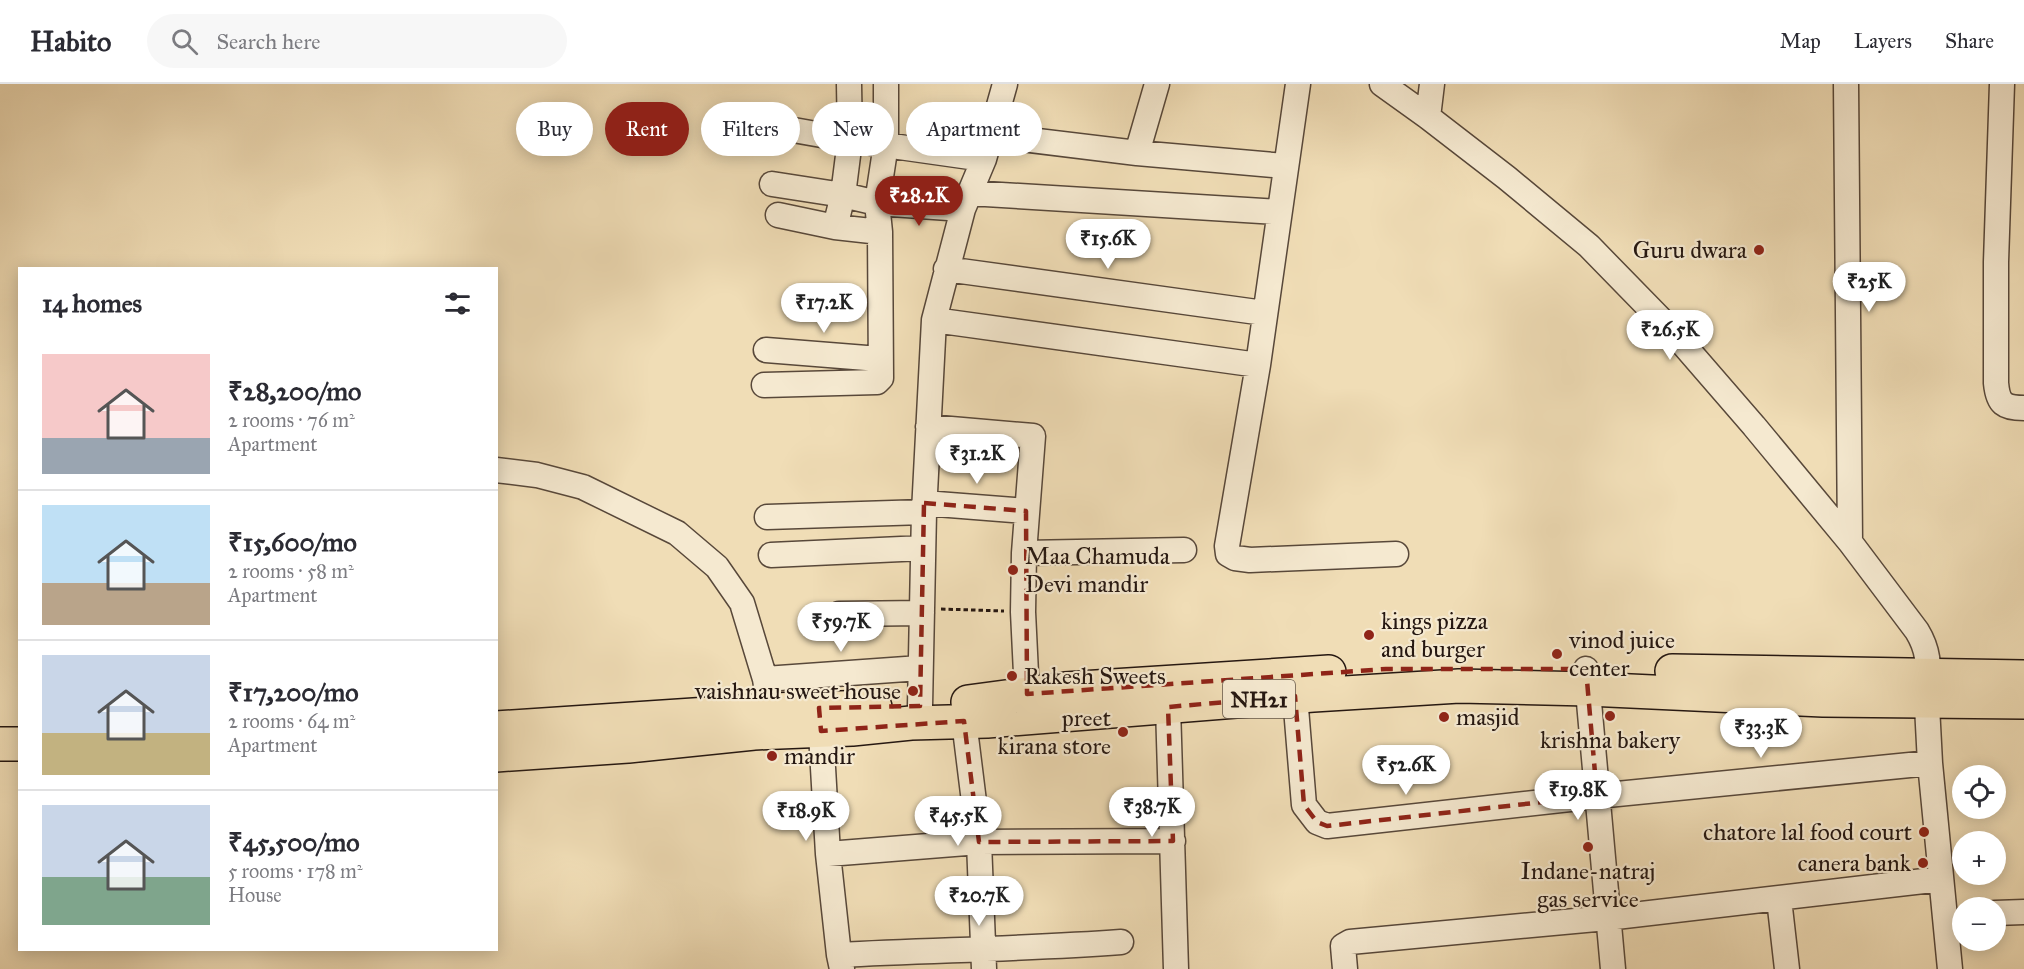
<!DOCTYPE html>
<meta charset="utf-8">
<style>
:root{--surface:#fff;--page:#f7f7f7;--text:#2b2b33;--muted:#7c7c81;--line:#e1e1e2;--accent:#8f2418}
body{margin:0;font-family:"IM FELL Great Primer",serif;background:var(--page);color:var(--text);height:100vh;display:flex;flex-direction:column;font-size:22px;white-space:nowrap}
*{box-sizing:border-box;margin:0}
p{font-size:20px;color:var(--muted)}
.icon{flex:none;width:33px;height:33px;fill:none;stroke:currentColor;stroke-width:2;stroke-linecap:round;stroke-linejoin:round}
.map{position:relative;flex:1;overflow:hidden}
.sheet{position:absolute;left:18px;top:183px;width:480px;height:684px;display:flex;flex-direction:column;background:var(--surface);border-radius:0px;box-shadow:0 3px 15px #0003}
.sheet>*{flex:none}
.hud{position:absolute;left:516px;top:18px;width:570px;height:54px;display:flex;gap:12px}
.tools{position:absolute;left:1952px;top:681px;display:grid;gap:12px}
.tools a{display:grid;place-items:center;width:54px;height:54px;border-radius:50%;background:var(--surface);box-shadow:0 3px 15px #0003;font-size:30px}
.price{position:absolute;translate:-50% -51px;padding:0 14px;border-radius:21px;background:#fff;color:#222;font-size:20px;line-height:39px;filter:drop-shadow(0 2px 3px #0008)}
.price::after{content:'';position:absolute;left:50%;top:36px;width:18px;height:14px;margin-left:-9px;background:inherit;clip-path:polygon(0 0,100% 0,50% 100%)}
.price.on{background:var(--accent);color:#fff}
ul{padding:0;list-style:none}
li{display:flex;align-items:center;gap:18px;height:150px;padding:0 24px}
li+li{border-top:2px solid var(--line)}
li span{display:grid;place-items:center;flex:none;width:168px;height:120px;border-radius:0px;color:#555}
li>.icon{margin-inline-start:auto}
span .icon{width:72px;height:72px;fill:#fffc;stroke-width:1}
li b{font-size:26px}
h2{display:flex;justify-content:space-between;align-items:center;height:72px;padding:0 24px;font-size:26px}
.tag{padding:0 21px;border-radius:27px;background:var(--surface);box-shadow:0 3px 15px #0003;font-size:21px;line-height:54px}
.tag.on{background:var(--accent);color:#fff}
header{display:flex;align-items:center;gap:36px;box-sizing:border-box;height:84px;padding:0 30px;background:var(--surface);border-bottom:2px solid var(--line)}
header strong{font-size:28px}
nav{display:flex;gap:33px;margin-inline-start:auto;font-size:21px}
.search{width:420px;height:54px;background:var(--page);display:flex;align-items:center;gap:15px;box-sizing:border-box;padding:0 21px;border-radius:33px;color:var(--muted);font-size:22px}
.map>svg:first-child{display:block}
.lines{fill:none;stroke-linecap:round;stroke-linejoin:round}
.minor-casing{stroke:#58483a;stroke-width:27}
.highway-casing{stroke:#251711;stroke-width:36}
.path{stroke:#251711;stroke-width:3;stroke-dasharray:4.5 3;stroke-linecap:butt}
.minor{stroke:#f5e9d0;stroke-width:24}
.highway{stroke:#f0ddb6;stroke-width:33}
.marked{fill:none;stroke:#8f2418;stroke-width:4.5;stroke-dasharray:12 8;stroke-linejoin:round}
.poi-dot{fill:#8f2418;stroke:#f5e9d0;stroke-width:2}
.labels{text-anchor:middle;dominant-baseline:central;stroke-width:4.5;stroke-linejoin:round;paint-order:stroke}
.shield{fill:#f5e9d0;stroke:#63564a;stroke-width:1.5}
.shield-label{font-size:22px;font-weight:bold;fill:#251711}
.poi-label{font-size:24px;fill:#251711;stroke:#f5e9d0;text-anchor:start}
</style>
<header>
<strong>Habito</strong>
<div class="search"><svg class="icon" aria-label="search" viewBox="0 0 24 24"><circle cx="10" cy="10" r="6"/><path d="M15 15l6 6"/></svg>Search here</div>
<nav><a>Map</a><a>Layers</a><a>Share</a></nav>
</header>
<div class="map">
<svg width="2024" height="885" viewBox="0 0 2024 885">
<rect width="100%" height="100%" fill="#f0ddb6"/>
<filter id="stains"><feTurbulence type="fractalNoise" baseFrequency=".00333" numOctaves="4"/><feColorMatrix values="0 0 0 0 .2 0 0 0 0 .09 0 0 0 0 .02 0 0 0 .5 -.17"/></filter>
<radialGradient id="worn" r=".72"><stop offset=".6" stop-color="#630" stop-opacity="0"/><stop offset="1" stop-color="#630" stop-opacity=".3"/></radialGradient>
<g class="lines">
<defs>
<path id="minor" d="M1298,0l-40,281 -31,181 1,8 7,4 15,2 146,-6
M1382,0l46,33 79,61 82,68 81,83 84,97 96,116 67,89c11,18 13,35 9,56l4,76 20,206
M1846,0l4,458
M2002,0l-6,178v121c2,21 8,25 28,25
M1428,33l4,-33
M754,39l96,17 134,19
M989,51l148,18 148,13
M1137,69l20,-69
M772,100l71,11 34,8 86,6
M969,109l309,19
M778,131l57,12 8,-32 7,-55 -1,-56
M835,143l45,5
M946,185l318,44
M934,236l324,45
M766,266l113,9
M764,301l113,-3 4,-4 -1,-146 -3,-29 9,-59v-60
M928,343l105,9 -9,117 -1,59 4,82
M496,386l41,5 46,12 94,46 40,34 25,36 23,76 5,31
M924,419l102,8
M767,433l157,-5
M1024,469l160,-3
M771,471l152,-7
M839,530l83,-1
M1586,585l27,300
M765,595l155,-11
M1295,612l9,109 13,17 10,4 270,-30 333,-33
M920,622l4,-194 10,-192 29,-111 21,-50 21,-75
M1168,623l8,262
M820,632l8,138 11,101 3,14
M964,637l15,121 5,127
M828,770l151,-12 194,-1
M1779,815l8,70
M1995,829l29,-1
M839,871c94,-5 188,-6 282,-13
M1345,885l-2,-23 7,-4 257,-24 334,-39"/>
<path id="highway" d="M1672,587l352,6
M968,618l97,-13 264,-17
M496,644l274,-18 105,-3
M0,660h20
M496,671l132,-9 126,-13 98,-4 59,-6 76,-2 326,-26 146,-9 129,3 235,11 201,2"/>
</defs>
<use href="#minor" class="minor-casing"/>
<use href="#highway" class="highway-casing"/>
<path class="path" d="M941,525l63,2"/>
<use href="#minor" class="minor"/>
<use href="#highway" class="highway"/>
</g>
<path class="marked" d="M924,419l102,8 1,183 359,-25h200l11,127 -270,30 -10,-4 -13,-17 -9,-109 -127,11 5,134 -194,1 -15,-121 -143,10 -2,-23 101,-2z"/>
<g class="poi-dot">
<circle cx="1759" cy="166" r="6"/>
<circle cx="1013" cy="486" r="6"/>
<circle cx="1369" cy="551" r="6"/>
<circle cx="1557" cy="570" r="6"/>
<circle cx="1012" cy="592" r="6"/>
<circle cx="913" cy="607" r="6"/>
<circle cx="1610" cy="632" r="6"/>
<circle cx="1444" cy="633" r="6"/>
<circle cx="1123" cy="648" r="6"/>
<circle cx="772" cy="672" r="6"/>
<circle cx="1924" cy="748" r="6"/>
<circle cx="1588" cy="763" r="6"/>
<circle cx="1923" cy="779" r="6"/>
</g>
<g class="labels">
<rect class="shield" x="1223" y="596" width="72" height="38" rx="4.5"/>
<g class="shield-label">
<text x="1259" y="615">NH21</text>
</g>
<g class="poi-label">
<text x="1747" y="166" text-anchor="end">Guru dwara</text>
<text x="1025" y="472">Maa Chamuda<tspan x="1025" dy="28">Devi mandir</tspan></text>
<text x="1381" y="537">kings pizza<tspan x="1381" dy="28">and burger</tspan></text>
<text x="1569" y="556">vinod juice<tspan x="1569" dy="28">center</tspan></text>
<text x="1024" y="592">Rakesh Sweets</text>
<text x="901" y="607" text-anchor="end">vaishnau sweet house</text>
<text x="1456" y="633">masjid</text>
<text x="1111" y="634" text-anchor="end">preet<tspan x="1111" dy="28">kirana store</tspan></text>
<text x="1610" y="656" text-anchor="middle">krishna bakery</text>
<text x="784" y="672">mandir</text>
<text x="1912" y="748" text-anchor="end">chatore lal food court</text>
<text x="1911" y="779" text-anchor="end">canera bank</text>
<text x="1588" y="787" text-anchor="middle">Indane-natraj<tspan x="1588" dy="28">gas service</tspan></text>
</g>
</g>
<rect width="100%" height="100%" filter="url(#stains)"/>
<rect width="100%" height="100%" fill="url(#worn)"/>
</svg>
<div class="tools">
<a><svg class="icon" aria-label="locate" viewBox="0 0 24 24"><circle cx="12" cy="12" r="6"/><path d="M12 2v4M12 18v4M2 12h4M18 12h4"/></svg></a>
<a>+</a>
<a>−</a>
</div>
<b class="price on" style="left:919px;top:143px">₹28.2K</b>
<b class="price" style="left:1108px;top:186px">₹15.6K</b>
<b class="price" style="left:1869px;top:229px">₹25K</b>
<b class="price" style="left:824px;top:250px">₹17.2K</b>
<b class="price" style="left:1670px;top:277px">₹26.5K</b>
<b class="price" style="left:977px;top:401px">₹31.2K</b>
<b class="price" style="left:841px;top:569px">₹59.7K</b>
<b class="price" style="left:1761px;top:675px">₹33.3K</b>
<b class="price" style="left:1406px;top:712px">₹52.6K</b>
<b class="price" style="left:1578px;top:737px">₹19.8K</b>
<b class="price" style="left:1152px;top:754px">₹38.7K</b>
<b class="price" style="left:806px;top:758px">₹18.9K</b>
<b class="price" style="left:958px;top:763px">₹45.5K</b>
<b class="price" style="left:979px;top:843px">₹20.7K</b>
<div class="hud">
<a class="tag">Buy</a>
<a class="tag on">Rent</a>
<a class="tag">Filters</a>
<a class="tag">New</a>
<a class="tag">Apartment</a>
</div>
<section class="sheet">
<h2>14 homes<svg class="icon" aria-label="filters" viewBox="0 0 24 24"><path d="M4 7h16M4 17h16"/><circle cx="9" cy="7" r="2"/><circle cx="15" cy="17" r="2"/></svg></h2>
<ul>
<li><span style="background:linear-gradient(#f6c9c9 70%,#9aa5b1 0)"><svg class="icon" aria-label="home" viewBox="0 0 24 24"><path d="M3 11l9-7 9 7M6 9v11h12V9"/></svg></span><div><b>₹28,200/mo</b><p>2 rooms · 76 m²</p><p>Apartment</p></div></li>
<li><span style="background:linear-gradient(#bfe0f5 65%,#b9a48a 0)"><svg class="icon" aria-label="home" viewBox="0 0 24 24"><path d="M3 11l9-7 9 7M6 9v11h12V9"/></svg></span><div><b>₹15,600/mo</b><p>2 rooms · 58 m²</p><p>Apartment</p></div></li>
<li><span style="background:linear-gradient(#c9d6e8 65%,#c2b280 0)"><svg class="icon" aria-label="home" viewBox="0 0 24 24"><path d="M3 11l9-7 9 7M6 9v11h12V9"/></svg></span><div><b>₹17,200/mo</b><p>2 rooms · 64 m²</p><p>Apartment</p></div></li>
<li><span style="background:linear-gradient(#c9d6e8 60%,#7fa58c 0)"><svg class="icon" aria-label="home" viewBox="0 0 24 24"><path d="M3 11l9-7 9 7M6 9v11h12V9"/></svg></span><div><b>₹45,500/mo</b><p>5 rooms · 178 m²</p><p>House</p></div></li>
</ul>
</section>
</div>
